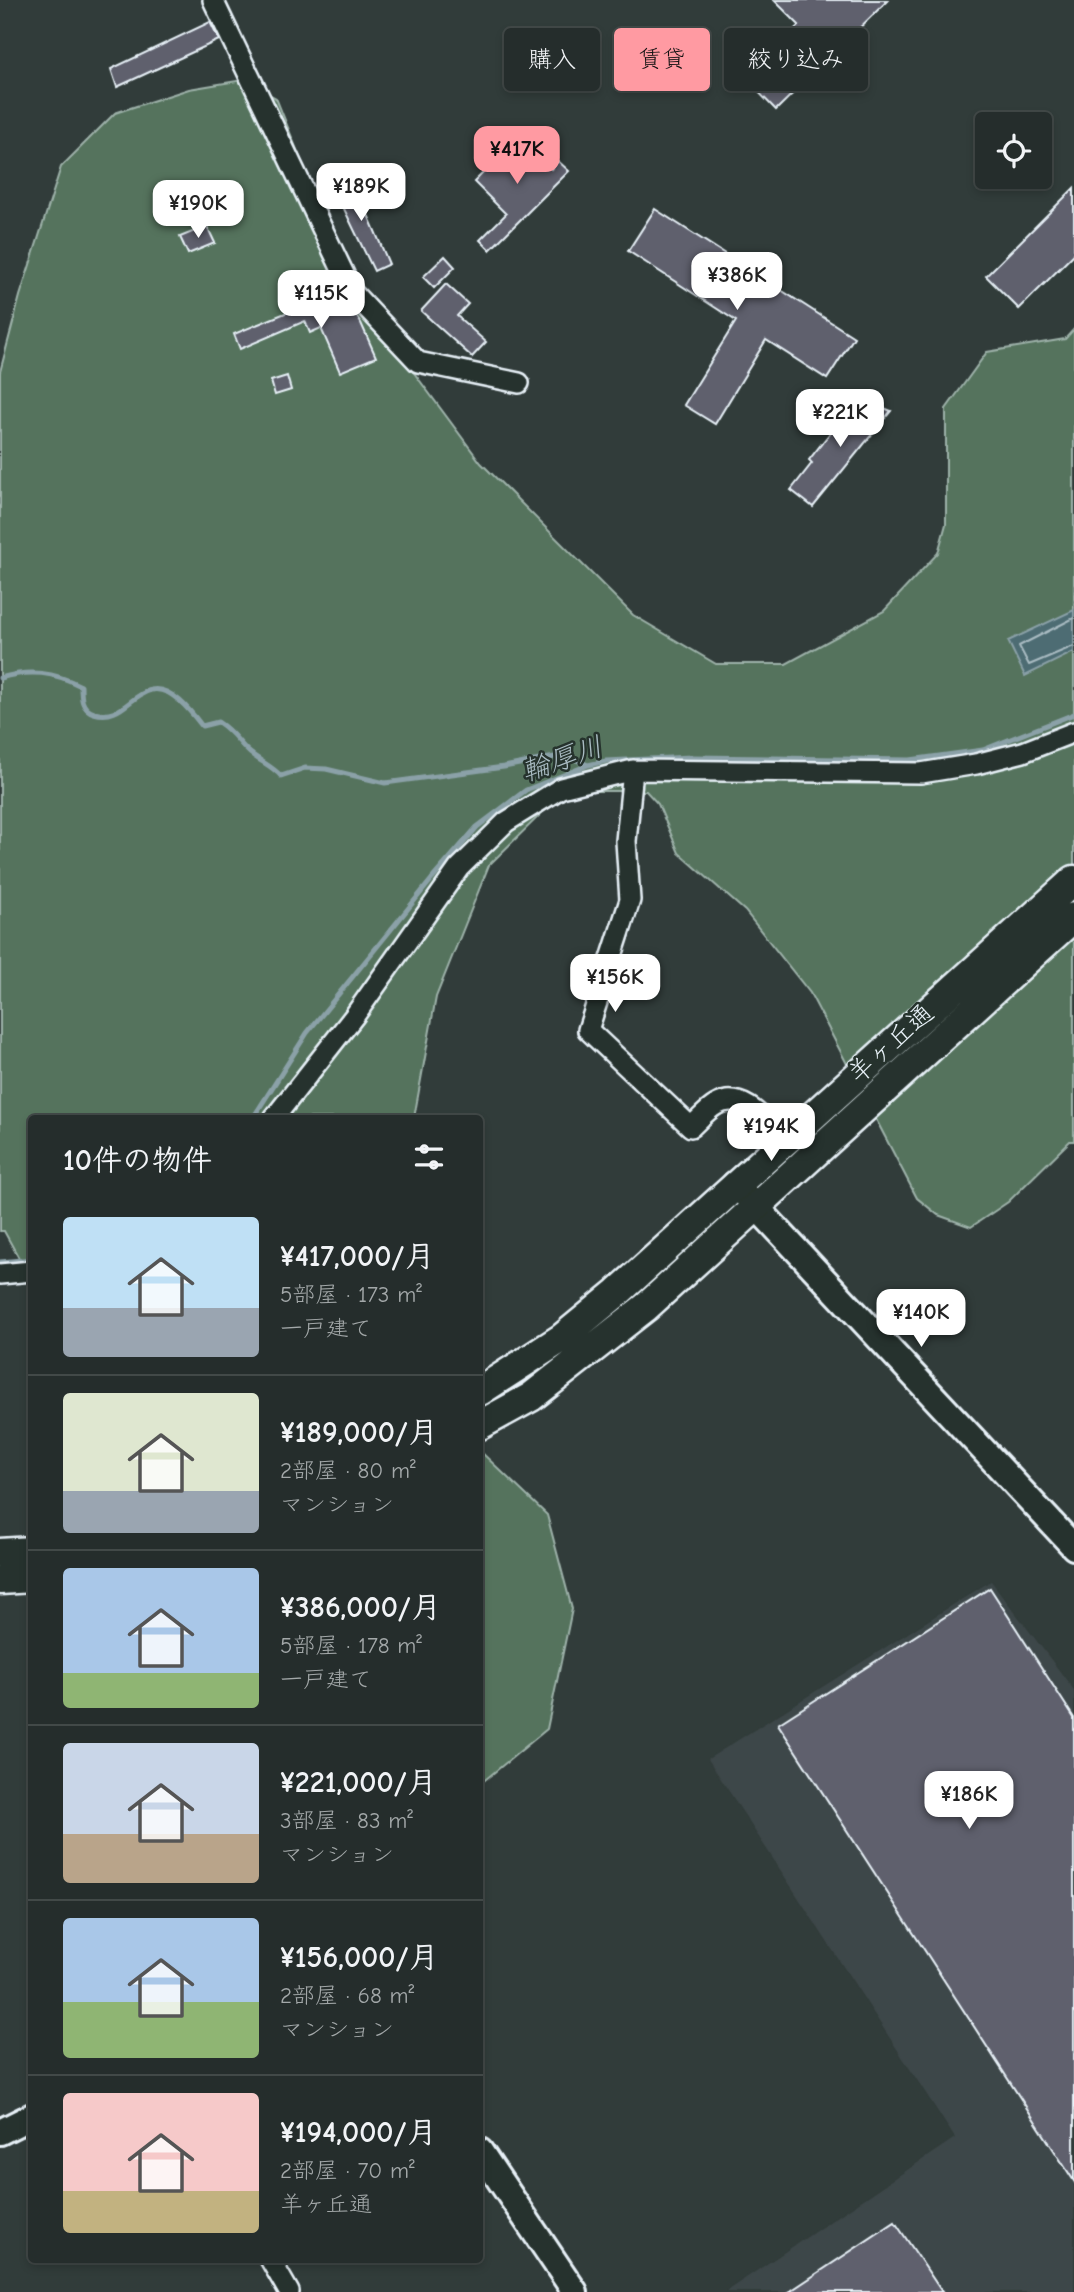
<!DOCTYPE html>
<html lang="ja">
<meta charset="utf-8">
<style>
:root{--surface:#252d2c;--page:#2d3534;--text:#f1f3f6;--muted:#a3a8a9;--line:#424948;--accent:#ff9aa2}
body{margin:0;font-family:"Comic Neue","Klee One",sans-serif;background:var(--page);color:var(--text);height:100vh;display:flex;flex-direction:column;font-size:26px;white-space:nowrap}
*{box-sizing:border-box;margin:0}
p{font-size:23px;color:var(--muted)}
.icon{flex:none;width:38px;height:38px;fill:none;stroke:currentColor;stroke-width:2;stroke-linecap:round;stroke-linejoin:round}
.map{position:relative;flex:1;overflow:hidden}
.details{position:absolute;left:28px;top:1115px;width:455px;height:1148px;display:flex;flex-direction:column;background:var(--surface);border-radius:7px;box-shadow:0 4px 10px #0003,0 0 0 2px var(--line)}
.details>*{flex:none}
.guide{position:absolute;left:504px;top:28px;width:464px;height:63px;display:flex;gap:14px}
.fabs{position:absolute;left:975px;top:112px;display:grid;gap:14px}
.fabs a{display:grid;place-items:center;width:77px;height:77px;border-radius:7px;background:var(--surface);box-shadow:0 4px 10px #0003,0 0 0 2px var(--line);font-size:35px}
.price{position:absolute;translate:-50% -60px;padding:0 16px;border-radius:14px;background:#fff;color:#222;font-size:23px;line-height:46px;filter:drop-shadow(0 2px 4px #0008)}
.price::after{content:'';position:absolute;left:50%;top:42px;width:21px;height:16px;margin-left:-10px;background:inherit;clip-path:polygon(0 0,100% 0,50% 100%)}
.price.active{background:var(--accent);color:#111}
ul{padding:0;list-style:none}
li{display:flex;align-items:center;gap:21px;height:175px;padding:0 35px}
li+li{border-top:2px solid var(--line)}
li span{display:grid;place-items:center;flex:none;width:196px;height:140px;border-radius:7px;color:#555}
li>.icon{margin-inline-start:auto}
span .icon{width:84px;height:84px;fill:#fffc;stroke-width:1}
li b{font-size:30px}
h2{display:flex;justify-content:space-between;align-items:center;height:84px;padding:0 35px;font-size:30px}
.chip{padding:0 24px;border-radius:7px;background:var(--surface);box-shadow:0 4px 10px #0003,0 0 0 2px var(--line);font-size:24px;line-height:63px}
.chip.active{background:var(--accent);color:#111}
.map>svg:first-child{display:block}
.built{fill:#3e4749}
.green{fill:#54735d;stroke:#9eb2aa;stroke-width:2}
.water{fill:#4d6c73;stroke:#8ba1a8;stroke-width:2}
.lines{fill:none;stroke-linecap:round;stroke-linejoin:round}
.shore{stroke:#aabcc3;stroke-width:2}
.stream{stroke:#8ba1a8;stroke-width:5}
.building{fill:#5e606d;stroke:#e8f1f8;stroke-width:2}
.minor-casing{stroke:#e8f1f8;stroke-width:24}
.tertiary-casing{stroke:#e8f1f8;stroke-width:30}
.secondary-casing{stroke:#e8f1f8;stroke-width:33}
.minor{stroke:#26332d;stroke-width:19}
.tertiary{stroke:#26332d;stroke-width:24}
.secondary{stroke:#26332d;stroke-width:28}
.labels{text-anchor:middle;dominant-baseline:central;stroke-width:5;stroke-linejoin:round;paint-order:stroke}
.street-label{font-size:26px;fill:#e8f1f8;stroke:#26332d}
.water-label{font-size:28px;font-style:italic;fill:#aabcc3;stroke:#26332d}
</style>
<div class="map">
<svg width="1074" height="2292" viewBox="0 0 1074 2292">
<rect width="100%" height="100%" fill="#313c3a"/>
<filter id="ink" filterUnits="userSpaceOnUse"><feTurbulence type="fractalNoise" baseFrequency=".0143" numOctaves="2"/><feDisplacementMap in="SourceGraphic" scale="14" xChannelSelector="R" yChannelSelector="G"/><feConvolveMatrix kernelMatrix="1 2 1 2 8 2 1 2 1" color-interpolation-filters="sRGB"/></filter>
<g filter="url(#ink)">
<path class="built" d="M991,1581l83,109v602h-349l230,-154 -247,-379z"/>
<path class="green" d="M243,80l33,18 61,151 49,86 95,128 152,152 83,49h70l98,-53 54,-58 8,-29v-115l41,-57 78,-13 9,-10v812h-4l-62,61 -37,25 -33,-12 -21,-17 -107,-205 -65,-82 -66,-58 -21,-49 -12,-13h-70l-29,17 -58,57 -53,132 -22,121h-382l-1,162 -27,-49h-4v-859l20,-76 41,-129 54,-54 74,-24z
M480,1451l67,64 25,94 -25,120 -67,55z"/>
<path class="water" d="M1074,610v42l-49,24 -17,-35z"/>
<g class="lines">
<path class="shore" d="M1074,618l-55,28 10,19 45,-19"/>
<path class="stream" d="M0,678c30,-9 54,-6 81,8 0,11 0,23 13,27 26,8 35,-17 57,-23 20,-5 41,23 51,36l16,-4c17,11 20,21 32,31 11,9 22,13 31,23l24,-8 21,1 59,14 119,-16 61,-12 23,10
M253,1118l54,-85 125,-154 45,-52 49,-37 62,-25 18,-4 86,-4 218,3 73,-10 91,-36
M0,1262l32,-3"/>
</g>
<path class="building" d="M774,0h114l-112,110 -31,-32 54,-53z
M210,22l9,18 -102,47 -6,-18z
M519,137l32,32 7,-8 11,10 -79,79 -10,-10 26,-26 -32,-32z
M352,177l37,87 -15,7 -41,-85z
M1074,188v66l-55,55 -33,-33z
M655,209l199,128 -27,42 -61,-39 -51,84 -31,-19 52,-84 -108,-70z
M207,226l8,17 -27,11 -8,-17z
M445,256l10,11 -21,21 -11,-11z
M446,284l22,20 -11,12 29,26 -14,15 -51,-46z
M339,291l22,32 15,34 -36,15 -19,-44 -11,5 -5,-12 -65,28 -6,-15z
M287,376l4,14 -16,5 -4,-14z
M858,397l33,14 -78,96 -22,-17 21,-27 -3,-3z
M990,1588l84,130v463l-296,-457z
M895,2222l47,70h-153z"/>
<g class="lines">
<defs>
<path id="minor" d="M213,0l140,293 65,69 101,21
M633,770l-7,71 4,59 -42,130 103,97c8,-7 16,-17 25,-22 27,-16 51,18 68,35
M274,1118l81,-103 104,-147 47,-46 55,-34 72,-18 288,3 55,-9 47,-12 51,-20
M0,1274l32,-3
M270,2259l19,33"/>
<path id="tertiary" d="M735,1184l339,363
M0,2132l32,-16
M480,2151l95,141"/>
<path id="secondary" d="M480,1391l82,-53 56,-46 456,-412
M480,1425l51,-28 115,-90 428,-390
M0,1553l32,-2
M0,1580l32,-2"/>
</defs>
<use href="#minor" class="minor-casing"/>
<use href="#tertiary" class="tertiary-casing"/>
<use href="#secondary" class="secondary-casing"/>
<use href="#minor" class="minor"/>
<use href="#tertiary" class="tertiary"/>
<use href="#secondary" class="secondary"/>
</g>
</g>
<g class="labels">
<g class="street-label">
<text transform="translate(891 1044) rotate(-42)">羊ヶ丘通</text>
</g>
<g class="water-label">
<text transform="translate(562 759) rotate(-19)">輪厚川</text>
</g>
</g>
</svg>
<div class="fabs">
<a><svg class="icon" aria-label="locate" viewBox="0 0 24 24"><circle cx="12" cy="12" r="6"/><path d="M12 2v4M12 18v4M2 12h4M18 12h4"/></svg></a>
</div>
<b class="price active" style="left:517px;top:186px">¥417K</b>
<b class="price" style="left:361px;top:223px">¥189K</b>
<b class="price" style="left:198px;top:240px">¥190K</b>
<b class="price" style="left:737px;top:312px">¥386K</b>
<b class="price" style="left:321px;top:330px">¥115K</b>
<b class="price" style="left:840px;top:449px">¥221K</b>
<b class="price" style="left:615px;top:1014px">¥156K</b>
<b class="price" style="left:771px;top:1163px">¥194K</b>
<b class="price" style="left:921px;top:1349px">¥140K</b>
<b class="price" style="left:969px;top:1831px">¥186K</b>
<div class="guide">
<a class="chip">購入</a>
<a class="chip active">賃貸</a>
<a class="chip">絞り込み</a>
</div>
<section class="details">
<h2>10件の物件<svg class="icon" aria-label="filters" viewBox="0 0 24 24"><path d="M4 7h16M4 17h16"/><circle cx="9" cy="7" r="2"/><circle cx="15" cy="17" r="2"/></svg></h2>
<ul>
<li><span style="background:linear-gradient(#bfe0f5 65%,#9aa5b1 0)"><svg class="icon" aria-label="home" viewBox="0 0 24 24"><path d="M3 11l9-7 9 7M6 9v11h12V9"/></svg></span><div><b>¥417,000/月</b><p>5部屋 · 173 m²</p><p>一戸建て</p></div></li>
<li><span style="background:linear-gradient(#dfe7d0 70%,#9aa5b1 0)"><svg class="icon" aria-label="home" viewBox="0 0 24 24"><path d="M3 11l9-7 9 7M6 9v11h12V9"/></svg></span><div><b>¥189,000/月</b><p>2部屋 · 80 m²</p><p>マンション</p></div></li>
<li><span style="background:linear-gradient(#a9c7e8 75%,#8fb573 0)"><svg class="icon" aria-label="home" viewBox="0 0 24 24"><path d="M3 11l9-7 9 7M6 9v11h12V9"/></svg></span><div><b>¥386,000/月</b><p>5部屋 · 178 m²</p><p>一戸建て</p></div></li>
<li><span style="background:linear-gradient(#c9d6e8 65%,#b9a48a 0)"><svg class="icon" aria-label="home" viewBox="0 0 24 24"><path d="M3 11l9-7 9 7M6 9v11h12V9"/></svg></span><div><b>¥221,000/月</b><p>3部屋 · 83 m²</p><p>マンション</p></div></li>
<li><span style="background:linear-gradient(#a9c7e8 60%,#8fb573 0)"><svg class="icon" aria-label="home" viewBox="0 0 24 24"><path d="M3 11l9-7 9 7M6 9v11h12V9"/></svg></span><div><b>¥156,000/月</b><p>2部屋 · 68 m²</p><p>マンション</p></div></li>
<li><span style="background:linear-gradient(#f6c9c9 70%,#c2b280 0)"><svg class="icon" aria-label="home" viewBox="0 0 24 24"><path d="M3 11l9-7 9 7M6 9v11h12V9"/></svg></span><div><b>¥194,000/月</b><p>2部屋 · 70 m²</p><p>羊ヶ丘通</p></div></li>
</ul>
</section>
</div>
